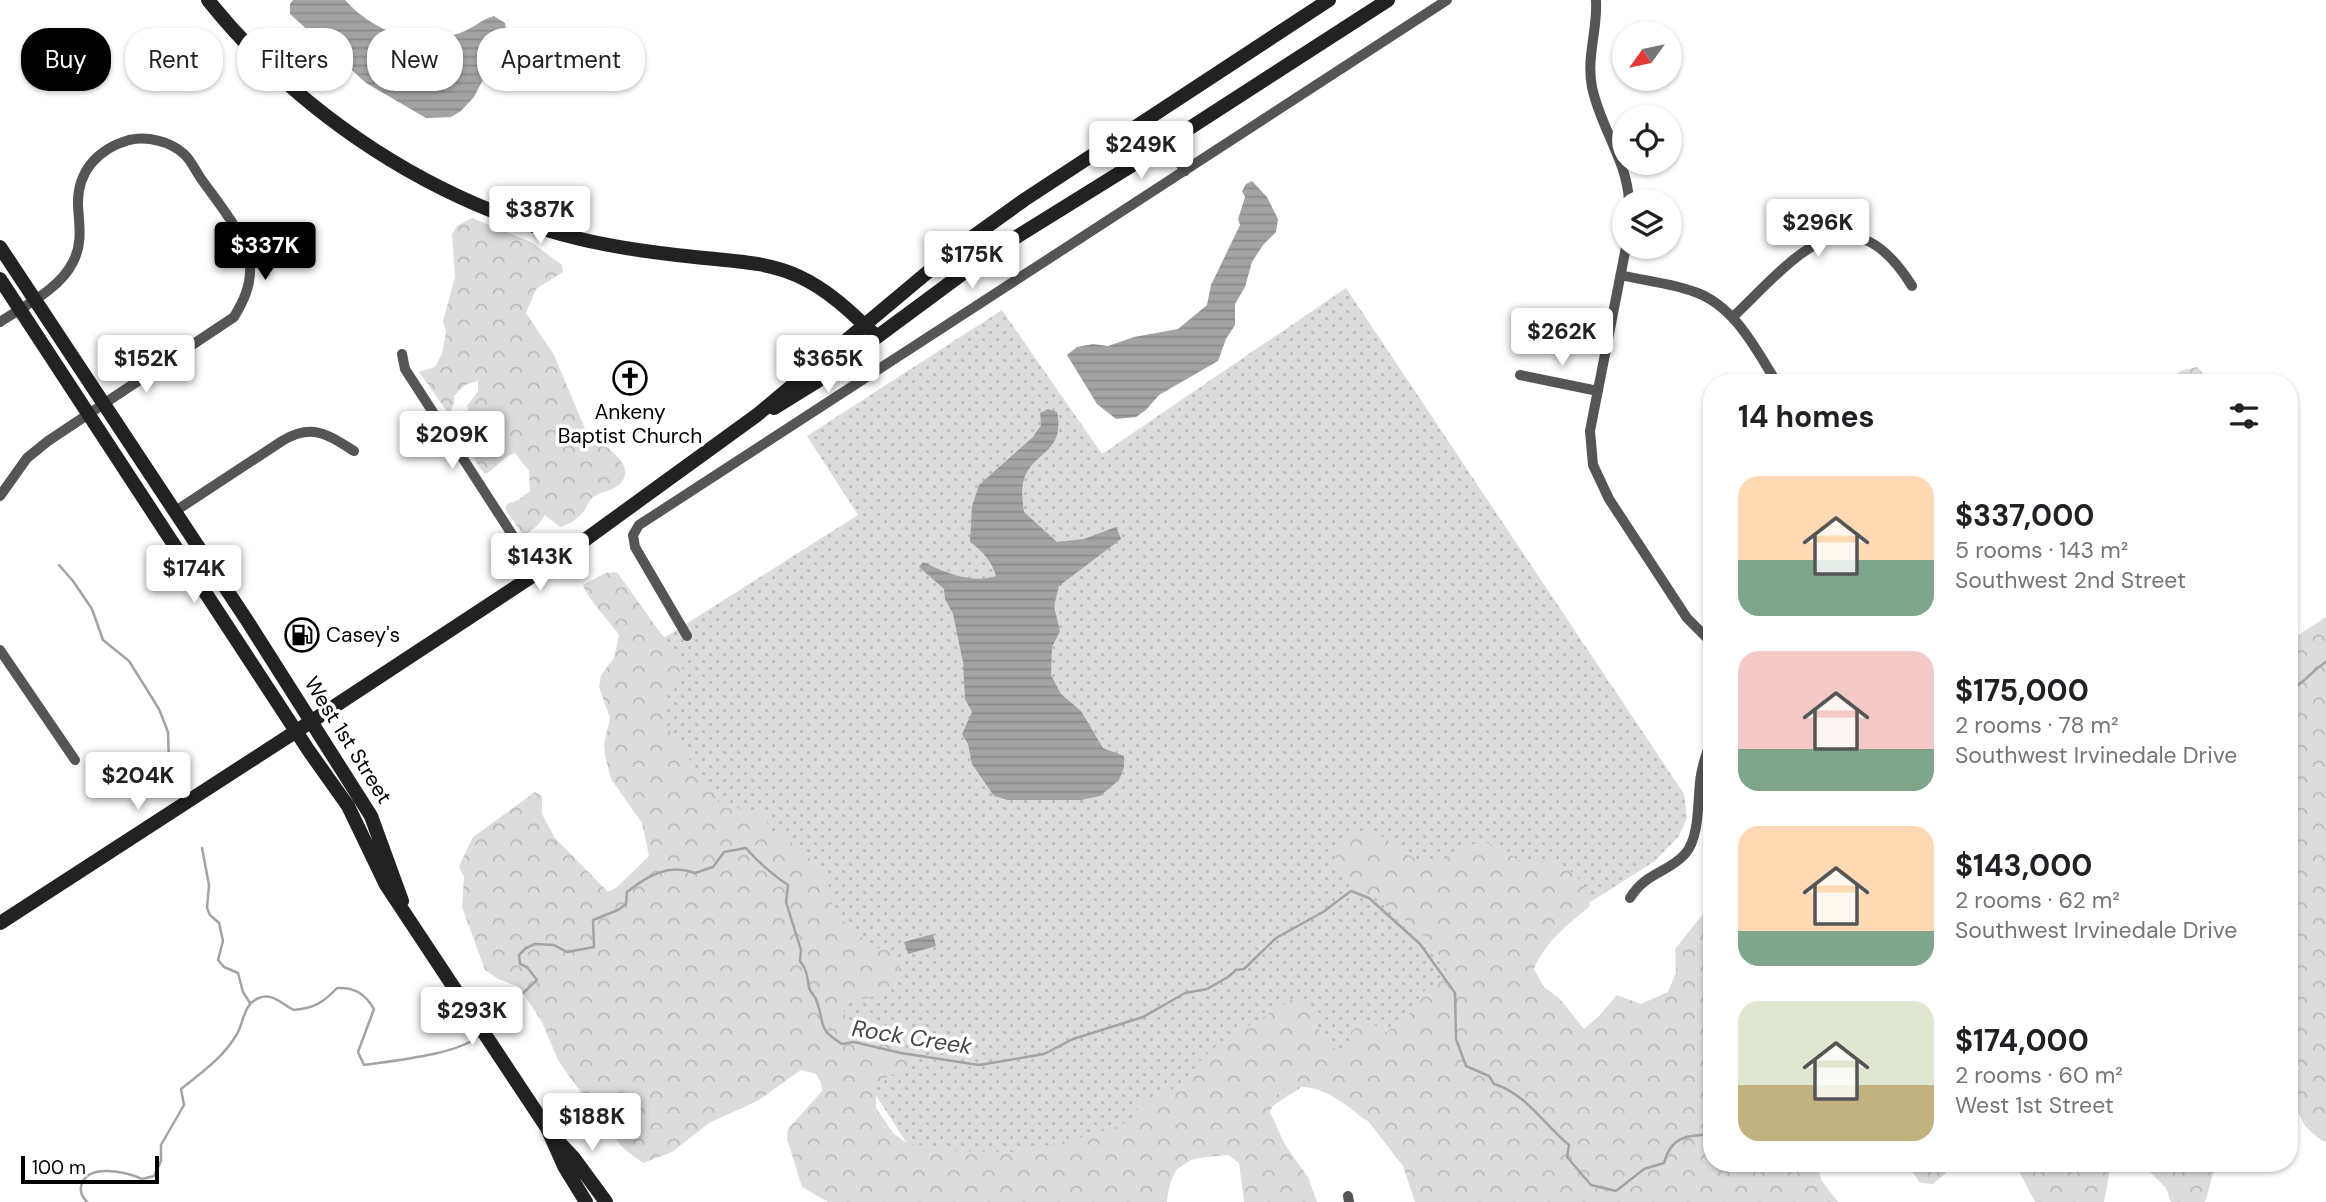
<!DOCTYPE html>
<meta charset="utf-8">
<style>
:root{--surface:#fff;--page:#f6f6f6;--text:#202124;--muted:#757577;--accent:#000}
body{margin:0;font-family:"DM Sans",sans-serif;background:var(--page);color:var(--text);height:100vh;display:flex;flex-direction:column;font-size:26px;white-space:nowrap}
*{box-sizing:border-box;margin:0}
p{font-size:23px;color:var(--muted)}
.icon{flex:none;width:38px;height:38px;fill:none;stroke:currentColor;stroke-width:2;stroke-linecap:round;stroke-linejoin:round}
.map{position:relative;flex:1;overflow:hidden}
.side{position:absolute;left:1703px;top:374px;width:595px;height:798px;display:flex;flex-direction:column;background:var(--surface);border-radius:28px;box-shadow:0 2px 5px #0004}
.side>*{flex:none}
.banner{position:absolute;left:21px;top:28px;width:665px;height:63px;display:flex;gap:14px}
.needle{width:46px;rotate:237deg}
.tools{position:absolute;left:1612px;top:21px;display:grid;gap:14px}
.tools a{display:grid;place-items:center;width:70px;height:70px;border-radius:50%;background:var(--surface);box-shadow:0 2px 5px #0004;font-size:35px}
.scale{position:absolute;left:21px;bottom:18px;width:138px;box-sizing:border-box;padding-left:7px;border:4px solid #000;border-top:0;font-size:19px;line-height:24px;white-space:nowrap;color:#000;-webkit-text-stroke:5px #fff;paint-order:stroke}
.price{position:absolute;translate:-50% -60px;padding:0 16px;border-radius:7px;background:#fff;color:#222;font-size:23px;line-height:46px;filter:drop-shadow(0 2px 4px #0008)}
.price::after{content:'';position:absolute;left:50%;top:42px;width:21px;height:16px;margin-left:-10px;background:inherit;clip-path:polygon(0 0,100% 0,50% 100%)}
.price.on{background:var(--accent);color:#fff}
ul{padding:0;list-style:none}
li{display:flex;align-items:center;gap:21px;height:175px;padding:0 35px}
li span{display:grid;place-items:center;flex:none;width:196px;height:140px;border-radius:21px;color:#555}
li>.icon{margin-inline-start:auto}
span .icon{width:84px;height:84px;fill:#fffc;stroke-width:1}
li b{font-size:30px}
h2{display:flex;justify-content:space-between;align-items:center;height:84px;padding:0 35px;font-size:30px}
.chip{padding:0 24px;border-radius:28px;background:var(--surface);box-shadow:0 2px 5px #0004;font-size:24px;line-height:63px}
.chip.on{background:var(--accent);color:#fff}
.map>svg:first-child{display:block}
.grass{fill:url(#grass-dots)}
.forest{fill:url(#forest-crowns)}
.water{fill:url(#water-rules)}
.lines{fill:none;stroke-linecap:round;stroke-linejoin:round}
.stream{stroke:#a3a3a3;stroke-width:2.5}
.street{stroke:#555;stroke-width:10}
.secondary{stroke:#222;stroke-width:14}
.labels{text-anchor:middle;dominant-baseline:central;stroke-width:7;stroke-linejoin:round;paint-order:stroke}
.poi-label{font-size:21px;fill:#000;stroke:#fff}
.street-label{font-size:21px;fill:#000;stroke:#fff}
.water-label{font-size:23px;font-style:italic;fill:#444;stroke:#fff}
</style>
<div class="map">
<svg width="2326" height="1202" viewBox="0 0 2326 1202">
<defs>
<pattern id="grass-dots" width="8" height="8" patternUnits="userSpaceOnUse" patternTransform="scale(1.75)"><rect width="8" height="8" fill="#dcdcdc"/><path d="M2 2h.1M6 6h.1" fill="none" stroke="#bbb" stroke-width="1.8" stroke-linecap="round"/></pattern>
<pattern id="forest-crowns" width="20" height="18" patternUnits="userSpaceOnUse" patternTransform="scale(1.75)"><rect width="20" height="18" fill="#dcdcdc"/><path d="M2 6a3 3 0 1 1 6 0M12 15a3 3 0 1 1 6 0" fill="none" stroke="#bbb"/></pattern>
<pattern id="water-rules" width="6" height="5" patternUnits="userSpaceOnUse" patternTransform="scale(1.75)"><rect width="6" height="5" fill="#a3a3a3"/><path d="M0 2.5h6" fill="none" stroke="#8b8b8b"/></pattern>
</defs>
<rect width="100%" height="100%" fill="#fff"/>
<path class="grass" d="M1346,288l338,506 3,24 -8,18 -24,25 -276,175 -252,166h-182l-341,-526 254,-161 -51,-79 195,-126 100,144z"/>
<path class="forest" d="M472,218l59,24 31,23 1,7 -27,17 -10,24 28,42 32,76c11,11 54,32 34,53 -8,8 -22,7 -29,15 -1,1 -5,8 -5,9 -7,11 -15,15 -26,19l-15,-12 -7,10 -14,11 -19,-27 2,-5 11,-4 12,-9 -1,-20 -14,-18c-17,6 -17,15 -30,21l-6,-7 -14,-26 15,-18 -10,-9 -3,-8 11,-15v-10l-13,4 -11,11v8l-5,10 -30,-42 16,-5 7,-13 4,-22 -3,-11 12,-44 -3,-43 5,-8z
M2197,367l15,16h-50l19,-12z
M617,572l42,59 19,22 5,18 -13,17 -8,25 12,27 43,54 1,9 46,12 7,16 15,6 27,24 17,27 1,14 16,25 27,19 9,4h8l9,16c-7,27 -27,34 -54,34 -13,33 48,47 71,49l-1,15 -33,15 -7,9v20l18,26 13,9 44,8 66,1 62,-14 40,-12 13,-8 8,-14 14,-9 12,-1 20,-15 16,-20 14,-13 75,-46 14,2 21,40 15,12 8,-6v-14l16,-15 21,13 31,-24 8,-18 11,-7 11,-11 -3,-10 -18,-25 -86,-67 -5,-16 8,-15 20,-9 18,6 31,21 24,7c32,-20 49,-34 81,-4 35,-3 68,7 73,46 -22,18 -45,36 -56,63l10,18 15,11 25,31 15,-13 18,-21 24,9 27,-12 8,-20 -1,-23 36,-45 1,260h107l-2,2 5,15 16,21h-423l-12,-36 -35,-45c-9,-4 -14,-11 -22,-16 -23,-16 -40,-23 -67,-14l-9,21 15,33 23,32 9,25h-73l-5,-39 -11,-8c-42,4 -55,2 -61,47h-339l-26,-15 -15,-48 1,-10 34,-38 -1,-9 -5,-8 -15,-4 -42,30 -50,23 -37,29 -29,11 -20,-15 -54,-72 -11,-16 -16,-38 -23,-35 -21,-8 -13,-9 -23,-63 2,-30 -5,-11 14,-29 62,-45 7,4v18l13,24 53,54 8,-4 33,-32 -7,-33 -31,-44 -6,-24 -1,-11 6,-26 -11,-31 2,-12 13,-17 5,-23c-8,-12 -33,-38 -36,-50l23,-12z
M2326,617v525c-24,-12 -29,-30 -36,-54l9,-20 -10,-26v-401z
M1907,1164h43l-5,10 -12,10 -13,-1z
M2015,1164h96l-7,38h-69z
M2142,1164h74l-11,38h-34l-5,-14z"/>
<path class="water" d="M293,0h52c29,32 72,48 115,33 12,-4 22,-14 34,-17l11,7 2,11 -33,63 -13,14 -10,6 -25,1 -60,-35 -76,-69v-10z
M1252,181l15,16 11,22 -2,13 -13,13 -11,17 -7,25 -10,17v21l-9,14 -8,22 -59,34 -13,15 -10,7 -20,2 -19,-15 -30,-49 10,-8 16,-3 15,2 26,-9 44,-8 29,-24 4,-20 29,-60 -2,-6 7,-22 -3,-6 4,-7z
M1048,409l9,3c9,43 -27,39 -34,71 -2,8 0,20 1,29l33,30 27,-3 32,-12 5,12 -62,47 -5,20 6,25 -8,16 -1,28 10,19 20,17 22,37 21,8v12l-5,12 -19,16 -19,4h-73l-14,-4 -22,-32 -4,-20 -6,-10 10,-22 -7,-13 -2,-37 -10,-48 -8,-15 -1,-10 -25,-22 4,-5c23,11 49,22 73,14 -4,-14 -13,-25 -26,-34l2,-36 7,-21 54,-48 8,-12 -1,-12z
M933,934l3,12 -28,8 -4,-12z"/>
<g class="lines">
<path class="stream" d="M59,565l14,16 19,28 11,31 26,21 30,48 9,23 1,32 8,4
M2289,691c15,-7 23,-21 37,-29
M202,848l7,37 -2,23 3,7 9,8 4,18 -5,19 6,7 14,6 5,19 7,11
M485,1029l52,-49 -10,-13 -7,-3 -1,-9 7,-7 9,-4 19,1 13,7 27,-5 -1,-27 25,-10 8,-6 1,-12c20,-16 42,-29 68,-19l18,-6 11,-15 22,-4c10,12 28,28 42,37l-2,17 15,48 -1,11c7,9 7,15 9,26 1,6 7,9 8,15 9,25 -1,25 25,42l12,-2 47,11 78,12 65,-11 29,-15 70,-22 42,-24 22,-4 21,-12 8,-7 8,-1 32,-31 47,-26 28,-21 18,7 51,46 35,49 1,46 10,27 23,10 5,8c31,9 50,40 75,61l-2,12 24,28 25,6 28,-22 20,-6c7,-27 22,-27 48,-29
M87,1202c-4,-4 -7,-9 -6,-15 4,-25 47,-15 61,-8l12,-3 7,-15v-16l23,-40 -3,-16c21,-17 42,-31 56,-55 7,-12 6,-30 22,-36 13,-6 24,7 35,12 20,-2 29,-7 43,-22 18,-1 28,6 37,21l-16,43 6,13c26,-4 97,-11 114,-29"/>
<path class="street" d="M1596,0c2,29 -10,57 -4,87 8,40 35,73 37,114
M1166,143l19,28
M1626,247l-36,184 3,34 16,34 78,119 25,25
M1621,275c24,6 50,8 74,17 40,14 61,58 82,91
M1733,317c58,-55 115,-134 179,-31
M0,322c24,-16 60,-33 73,-60 10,-19 6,-37 5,-57 -1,-34 20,-56 51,-65 18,-4 41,1 55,14 7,6 12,18 18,26 16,23 47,59 48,87 1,19 -7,35 -16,50l-186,124 -21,17 -27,38
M402,354l3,15 132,204
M1520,375l78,16
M174,512l108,-71c30,-18 45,-7 72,10
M687,636l-52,-89 -2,-12 6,-10 808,-525
M0,650l75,110
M1630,898c16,-26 38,-25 55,-44 16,-18 12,-57 16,-79 2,-13 7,-25 11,-37
M1348,1196l1,6"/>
<path class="secondary" d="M208,0c93,116 227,204 372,239 38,9 76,14 115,18 34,4 71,4 103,19 31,14 55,38 79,61
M0,247l248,375 123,194 31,85
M0,279l309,472 39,55 38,79 161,243 17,38 22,36
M774,408l42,-26 173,-128 145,-90 254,-164
M0,923l312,-202 248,-163 197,-143 196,-164 71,-51 305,-200
M557,1140l16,17 33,45"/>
</g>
<defs>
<symbol id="church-ring" viewBox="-11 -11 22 22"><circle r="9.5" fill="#fff" stroke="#000" stroke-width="1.5"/><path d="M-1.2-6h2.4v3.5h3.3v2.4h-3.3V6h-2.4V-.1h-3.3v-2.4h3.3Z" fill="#000"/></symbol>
<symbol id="fuel-ring" viewBox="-11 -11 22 22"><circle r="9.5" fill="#fff" stroke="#000" stroke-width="1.5"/><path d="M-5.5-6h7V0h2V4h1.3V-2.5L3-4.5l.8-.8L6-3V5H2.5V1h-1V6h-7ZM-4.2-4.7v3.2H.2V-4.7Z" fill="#000"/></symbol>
</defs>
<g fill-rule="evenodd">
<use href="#church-ring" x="611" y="359" width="38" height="38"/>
<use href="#fuel-ring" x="283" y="616" width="38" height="38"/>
</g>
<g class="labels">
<g class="poi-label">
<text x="630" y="412">Ankeny<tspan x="630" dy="24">Baptist Church</tspan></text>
<text x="326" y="635" text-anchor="start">Casey's</text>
</g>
<g class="street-label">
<text transform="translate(348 740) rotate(58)">West 1st Street</text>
</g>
<g class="water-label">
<text transform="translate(912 1037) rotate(9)">Rock Creek</text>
</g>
</g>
</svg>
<div class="tools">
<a><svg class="needle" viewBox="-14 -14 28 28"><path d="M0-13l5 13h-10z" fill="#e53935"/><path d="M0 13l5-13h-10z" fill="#757577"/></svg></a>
<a><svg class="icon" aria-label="locate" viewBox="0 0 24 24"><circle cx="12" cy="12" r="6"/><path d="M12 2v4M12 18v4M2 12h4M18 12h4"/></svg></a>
<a><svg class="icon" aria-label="layers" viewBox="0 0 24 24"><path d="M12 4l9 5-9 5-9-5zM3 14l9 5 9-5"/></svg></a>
</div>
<div class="scale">100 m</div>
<b class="price" style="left:1141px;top:181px">$249K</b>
<b class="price" style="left:540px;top:246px">$387K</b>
<b class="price" style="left:1818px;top:259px">$296K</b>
<b class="price on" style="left:265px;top:282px">$337K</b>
<b class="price" style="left:972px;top:291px">$175K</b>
<b class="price" style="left:1562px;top:368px">$262K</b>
<b class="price" style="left:146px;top:395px">$152K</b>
<b class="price" style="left:828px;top:395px">$365K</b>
<b class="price" style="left:452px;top:471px">$209K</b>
<b class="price" style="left:540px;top:593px">$143K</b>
<b class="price" style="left:194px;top:605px">$174K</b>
<b class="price" style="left:138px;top:812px">$204K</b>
<b class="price" style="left:472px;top:1047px">$293K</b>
<b class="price" style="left:592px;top:1153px">$188K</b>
<div class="banner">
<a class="chip on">Buy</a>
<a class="chip">Rent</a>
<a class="chip">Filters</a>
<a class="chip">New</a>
<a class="chip">Apartment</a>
</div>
<section class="side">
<h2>14 homes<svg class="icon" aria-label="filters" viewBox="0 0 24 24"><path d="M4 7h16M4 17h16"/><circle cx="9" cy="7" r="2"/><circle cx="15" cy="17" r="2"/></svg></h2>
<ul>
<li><span style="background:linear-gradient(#ffd9b3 60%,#7fa58c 0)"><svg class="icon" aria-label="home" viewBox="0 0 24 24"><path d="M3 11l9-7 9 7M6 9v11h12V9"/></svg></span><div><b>$337,000</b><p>5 rooms · 143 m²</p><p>Southwest 2nd Street</p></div></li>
<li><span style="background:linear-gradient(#f6c9c9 70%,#7fa58c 0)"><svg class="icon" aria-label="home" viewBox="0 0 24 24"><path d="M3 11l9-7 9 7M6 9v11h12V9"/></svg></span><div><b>$175,000</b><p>2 rooms · 78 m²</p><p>Southwest Irvinedale Drive</p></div></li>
<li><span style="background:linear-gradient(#ffd9b3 75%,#7fa58c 0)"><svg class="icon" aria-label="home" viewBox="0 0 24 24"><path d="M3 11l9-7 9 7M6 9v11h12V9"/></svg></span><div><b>$143,000</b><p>2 rooms · 62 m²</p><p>Southwest Irvinedale Drive</p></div></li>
<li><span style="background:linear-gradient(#dfe7d0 60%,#c2b280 0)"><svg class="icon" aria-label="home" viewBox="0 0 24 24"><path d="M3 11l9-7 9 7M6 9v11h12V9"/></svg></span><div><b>$174,000</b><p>2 rooms · 60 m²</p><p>West 1st Street</p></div></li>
</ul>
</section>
</div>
